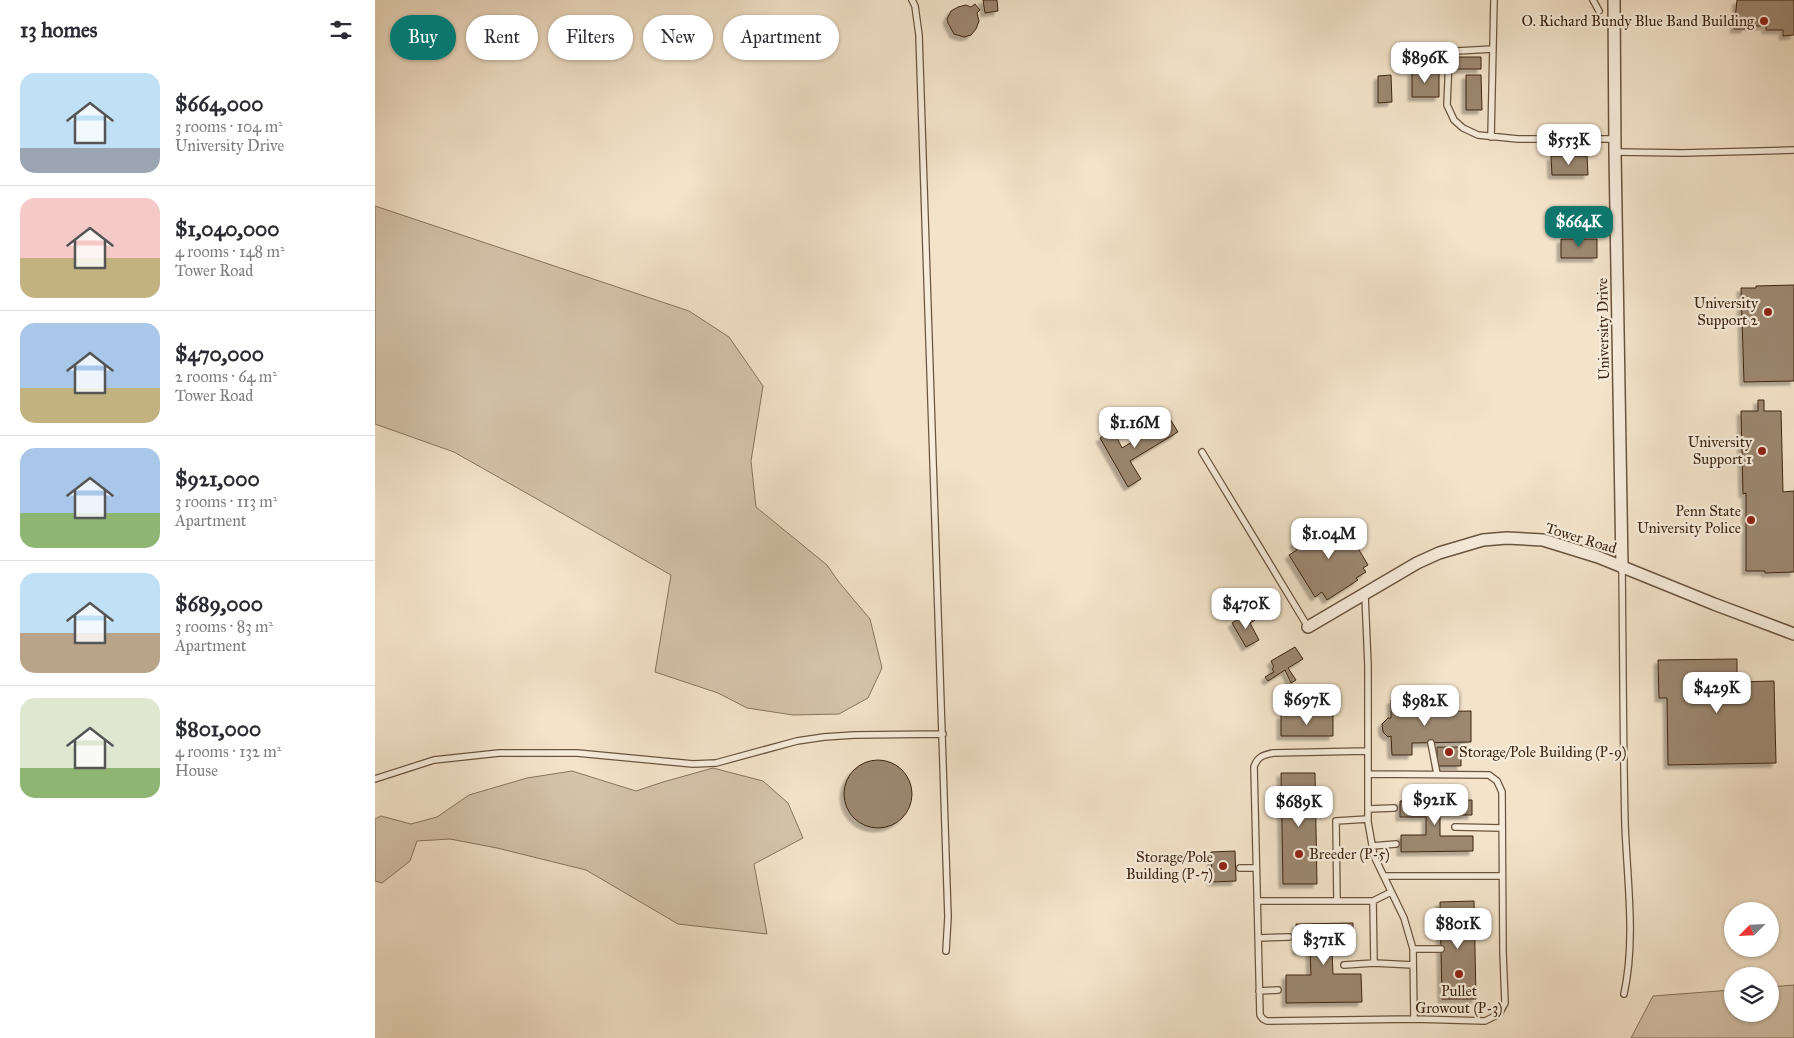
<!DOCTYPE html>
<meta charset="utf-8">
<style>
:root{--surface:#fff;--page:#f7f7f7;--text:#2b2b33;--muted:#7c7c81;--line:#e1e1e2;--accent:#0f766e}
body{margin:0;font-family:"IM FELL Great Primer",serif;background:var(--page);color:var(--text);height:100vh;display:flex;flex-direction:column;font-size:19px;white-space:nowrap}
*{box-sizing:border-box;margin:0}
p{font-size:16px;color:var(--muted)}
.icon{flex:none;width:28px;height:28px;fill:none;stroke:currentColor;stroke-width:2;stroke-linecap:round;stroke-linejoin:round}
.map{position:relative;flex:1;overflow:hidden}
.sheet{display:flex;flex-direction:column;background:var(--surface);width:375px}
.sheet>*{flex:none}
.top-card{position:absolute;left:15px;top:15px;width:475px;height:45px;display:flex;gap:10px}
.needle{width:32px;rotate:246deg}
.fabs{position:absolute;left:1349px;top:902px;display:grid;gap:10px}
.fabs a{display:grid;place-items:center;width:55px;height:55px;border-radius:50%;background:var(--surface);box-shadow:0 1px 4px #0004;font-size:25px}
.price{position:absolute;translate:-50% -42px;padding:0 11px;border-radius:10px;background:#fff;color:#222;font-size:16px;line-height:32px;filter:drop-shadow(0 1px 2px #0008)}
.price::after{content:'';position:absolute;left:50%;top:30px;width:15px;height:11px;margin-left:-8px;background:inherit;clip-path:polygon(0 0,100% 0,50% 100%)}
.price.current{background:var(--accent);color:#fff}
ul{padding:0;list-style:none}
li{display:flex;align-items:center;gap:15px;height:125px;padding:0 20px}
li+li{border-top:1px solid var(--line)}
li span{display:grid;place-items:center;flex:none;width:140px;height:100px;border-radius:15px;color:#555}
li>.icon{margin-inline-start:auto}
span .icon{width:60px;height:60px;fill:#fffc;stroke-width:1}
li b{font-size:21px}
h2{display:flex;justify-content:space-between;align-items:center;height:60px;padding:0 20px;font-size:21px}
.tag{padding:0 18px;border-radius:22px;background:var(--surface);box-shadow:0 1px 4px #0004;font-size:18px;line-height:45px}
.tag.current{background:var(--accent);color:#fff}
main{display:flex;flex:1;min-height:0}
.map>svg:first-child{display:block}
.green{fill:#d4c3aa;stroke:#88745d}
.building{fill:#9c8871;stroke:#3d2510;filter:url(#shadow)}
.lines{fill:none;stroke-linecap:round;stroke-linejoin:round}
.service-casing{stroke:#6a543e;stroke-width:8}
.minor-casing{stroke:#6a543e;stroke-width:14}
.service{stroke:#f7eddd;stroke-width:5.5}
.minor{stroke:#f7eddd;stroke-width:11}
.poi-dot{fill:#8f2418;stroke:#f7eddd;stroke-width:2}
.labels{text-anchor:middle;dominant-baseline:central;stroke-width:4.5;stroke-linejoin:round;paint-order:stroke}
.poi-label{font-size:15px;fill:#3d2510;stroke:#f7eddd;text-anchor:end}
.street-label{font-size:15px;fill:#3d2510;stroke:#f7eddd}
</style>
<main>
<section class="sheet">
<h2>13 homes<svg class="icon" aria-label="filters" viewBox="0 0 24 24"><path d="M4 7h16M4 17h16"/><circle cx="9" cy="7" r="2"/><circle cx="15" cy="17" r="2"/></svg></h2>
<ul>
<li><span style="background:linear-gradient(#bfe0f5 75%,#9aa5b1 0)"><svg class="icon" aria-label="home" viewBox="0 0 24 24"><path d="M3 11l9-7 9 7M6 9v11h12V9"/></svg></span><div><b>$664,000</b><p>3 rooms · 104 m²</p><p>University Drive</p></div></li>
<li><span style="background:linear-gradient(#f6c9c9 60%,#c2b280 0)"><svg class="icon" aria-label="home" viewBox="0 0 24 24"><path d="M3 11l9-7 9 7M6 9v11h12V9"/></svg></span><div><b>$1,040,000</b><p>4 rooms · 148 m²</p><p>Tower Road</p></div></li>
<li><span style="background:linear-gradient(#a9c7e8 65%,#c2b280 0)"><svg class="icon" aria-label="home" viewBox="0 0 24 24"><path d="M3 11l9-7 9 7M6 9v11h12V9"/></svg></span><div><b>$470,000</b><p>2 rooms · 64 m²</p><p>Tower Road</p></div></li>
<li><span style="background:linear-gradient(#a9c7e8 65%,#8fb573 0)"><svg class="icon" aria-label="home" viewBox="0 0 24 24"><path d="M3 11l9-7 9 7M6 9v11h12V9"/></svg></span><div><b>$921,000</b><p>3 rooms · 113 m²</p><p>Apartment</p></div></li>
<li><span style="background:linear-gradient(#bfe0f5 60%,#b9a48a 0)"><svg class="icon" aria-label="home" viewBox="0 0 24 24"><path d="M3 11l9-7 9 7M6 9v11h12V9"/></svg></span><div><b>$689,000</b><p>3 rooms · 83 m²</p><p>Apartment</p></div></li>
<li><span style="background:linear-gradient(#dfe7d0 70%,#8fb573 0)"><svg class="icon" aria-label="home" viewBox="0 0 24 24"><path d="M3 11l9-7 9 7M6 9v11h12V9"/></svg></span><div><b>$801,000</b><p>4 rooms · 132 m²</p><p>House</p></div></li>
</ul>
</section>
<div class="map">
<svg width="1419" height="1038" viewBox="0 0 1419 1038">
<defs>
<filter id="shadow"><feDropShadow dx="-4" dy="4" stdDeviation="1" flood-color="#0004"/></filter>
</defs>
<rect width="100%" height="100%" fill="#f3e3ca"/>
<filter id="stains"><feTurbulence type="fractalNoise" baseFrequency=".004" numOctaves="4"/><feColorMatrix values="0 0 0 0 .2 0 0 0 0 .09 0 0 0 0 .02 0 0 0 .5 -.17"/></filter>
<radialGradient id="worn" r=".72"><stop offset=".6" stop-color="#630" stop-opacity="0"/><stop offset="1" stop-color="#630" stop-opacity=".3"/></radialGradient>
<path class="green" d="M0,206l314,105 40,26 34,49 -12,75 5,46 71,58 11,16 32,38 12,49 -14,30 -29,16 -46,1 -46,-7 -29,-15 -63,-21 16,-97 -217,-123 -79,-28z
M338,768l50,13 25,22 15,35 -49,26 13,70 -89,-10 -92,-54 -89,-22 -47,-9 -33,2 -7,20 -28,22 -7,-2v-62l6,-3 30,8 26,-7 32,-22 58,-17 45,-7 64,20 27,-9z
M1419,985v53h-163l22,-42 79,-6 1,24h37v-27z"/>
<path class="building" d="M608,0h14l1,11 -13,2z
M1362,0h57v35l-11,1v-6h-17v-4h-21v3h-11z
M600,4l5,6 -3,3 2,8 -3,8 -5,6 -7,2 -10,-3 -6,-11 -1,-4 4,-8 7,-4 8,-2 5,2z
M1082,57h24v12h-24z
M1037,71h27v26h-27z
M1016,75l1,27 -14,1v-27z
M1091,75h15l1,35h-16z
M1176,156h36l1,19h-36z
M1186,239h36v19h-36z
M1419,285v96l-50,1 -3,-94h15v-2z
M1383,400h6v11h17l2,81 11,-1v81l-29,1v-2h-19v-78l-3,1 -2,-83h17z
M795,419l8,13 -48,29 11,18 -13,8 -28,-49 13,-8 9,18z
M961,521l3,5 4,-3 25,42 -5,3 3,4 -10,6 2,2 -31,20 -5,-8 -7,5 -26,-42 8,-5 -4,-7 33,-20 1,3z
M875,612l5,8 -5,3 9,17 -13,7 -14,-24z
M920,647l8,12 -15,9 8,12 -5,3 -6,-13 -17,11 -3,-4 9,-5 -2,-3 2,-2 -3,-6z
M1362,659v23l37,-1 2,82 -108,2 -1,-67h-8l-1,-38z
M1016,700h19v12l61,-1v31l-59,1v12h-20l-1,-19 -3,1 -5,-5 -1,-8 6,-6h3z
M906,715h52v21h-52z
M1062,747h24v19h-24z
M469 794a34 34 0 1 1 68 0a34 34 0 1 1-68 0Z
M906,773h34l2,111h-34z
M1097,800v15h-32v21h33v15l-72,1v-17h25v-18h-26v-16z
M860,851l1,30 -24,1 -1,-30z
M1099,901l2,98h-34l-2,-97z
M978,923v28h-21l1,23h28l1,28 -76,1v-28h25l-1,-24h-13l-1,-27z"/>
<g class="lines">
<defs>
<path id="service" d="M537,0l3,6 4,29 29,882 -2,34
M1218,0l6,11
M1118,49l-36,2 -8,8 -2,46 7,15 9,8 15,7 40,4h97
M1116,137l3,-137
M1240,152l68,1 111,-3
M827,452l106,175
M1247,567c1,86 1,172 3,257 2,56 11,115 -1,170
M990,595l3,71v156l6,34 30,62 9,31 1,70
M1056,743l6,31
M992,751l-94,2c-10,2 -16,4 -19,14l6,248 3,4 4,2 147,-2 71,2 14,-7 6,-11 -2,-51 -1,-160 -5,-11 -8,-6 -121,-1
M0,779l59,-19 65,-7h78l116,11 23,-1 81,-22 27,-4 30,-2 89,-1
M993,809l26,-1
M1080,827l47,1
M997,846l24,-2
M865,868h16
M1009,876h118
M882,901h116l18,-9
M962,901l-1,-80 32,-2
M998,901l1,62 39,2
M883,938l31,-1
M1038,949h28
M969,965l30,-2
M884,991l19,-1"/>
<path id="minor" d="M1239,0l1,152 7,415
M933,627l109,-64 22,-10 44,-13 24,-2 36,2 55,17 116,47 80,30"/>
</defs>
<use href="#service" class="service-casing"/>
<use href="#minor" class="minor-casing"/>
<use href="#service" class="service"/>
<use href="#minor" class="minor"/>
</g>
<g class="poi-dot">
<circle cx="1389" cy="21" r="5"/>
<circle cx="1393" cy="312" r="5"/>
<circle cx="1387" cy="451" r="5"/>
<circle cx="1376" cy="520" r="5"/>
<circle cx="1074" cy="752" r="5"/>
<circle cx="924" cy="854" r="5"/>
<circle cx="848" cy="866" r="5"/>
<circle cx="1084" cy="974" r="5"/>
</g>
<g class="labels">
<g class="poi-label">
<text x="1379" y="21">O. Richard Bundy Blue Band Building</text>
<text x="1383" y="303">University<tspan x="1383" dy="17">Support 2</tspan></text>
<text x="1377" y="442">University<tspan x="1377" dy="17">Support 1</tspan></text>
<text x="1366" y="511">Penn State<tspan x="1366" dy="17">University Police</tspan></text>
<text x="1084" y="752" text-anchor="start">Storage/Pole Building (P-9)</text>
<text x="934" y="854" text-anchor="start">Breeder (P-5)</text>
<text x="838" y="857">Storage/Pole<tspan x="838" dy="17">Building (P-7)</tspan></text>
<text x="1084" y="991" text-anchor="middle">Pullet<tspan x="1084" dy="17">Growout (P-3)</tspan></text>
</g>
<g class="street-label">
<text transform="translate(1228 329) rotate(-91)">University Drive</text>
<text transform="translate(1206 538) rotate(17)">Tower Road</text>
</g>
</g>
<rect width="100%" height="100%" filter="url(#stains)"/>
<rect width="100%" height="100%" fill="url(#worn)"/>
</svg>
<div class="fabs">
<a><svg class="needle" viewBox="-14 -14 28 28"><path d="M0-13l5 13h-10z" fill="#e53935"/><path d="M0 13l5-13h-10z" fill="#7c7c81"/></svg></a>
<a><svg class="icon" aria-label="layers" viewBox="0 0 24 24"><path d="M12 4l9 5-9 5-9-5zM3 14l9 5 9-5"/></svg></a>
</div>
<b class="price" style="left:1050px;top:84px">$896K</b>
<b class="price" style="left:1194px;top:166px">$553K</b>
<b class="price current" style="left:1204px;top:248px">$664K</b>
<b class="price" style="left:760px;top:449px">$1.16M</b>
<b class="price" style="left:954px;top:560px">$1.04M</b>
<b class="price" style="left:871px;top:630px">$470K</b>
<b class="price" style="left:1342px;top:714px">$429K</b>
<b class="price" style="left:932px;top:726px">$697K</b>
<b class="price" style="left:1050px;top:727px">$982K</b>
<b class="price" style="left:1060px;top:826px">$921K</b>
<b class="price" style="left:924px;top:828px">$689K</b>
<b class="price" style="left:1083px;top:950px">$801K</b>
<b class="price" style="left:949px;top:966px">$371K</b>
<div class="top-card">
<a class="tag current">Buy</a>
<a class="tag">Rent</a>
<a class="tag">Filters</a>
<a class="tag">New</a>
<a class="tag">Apartment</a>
</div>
</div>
</main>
